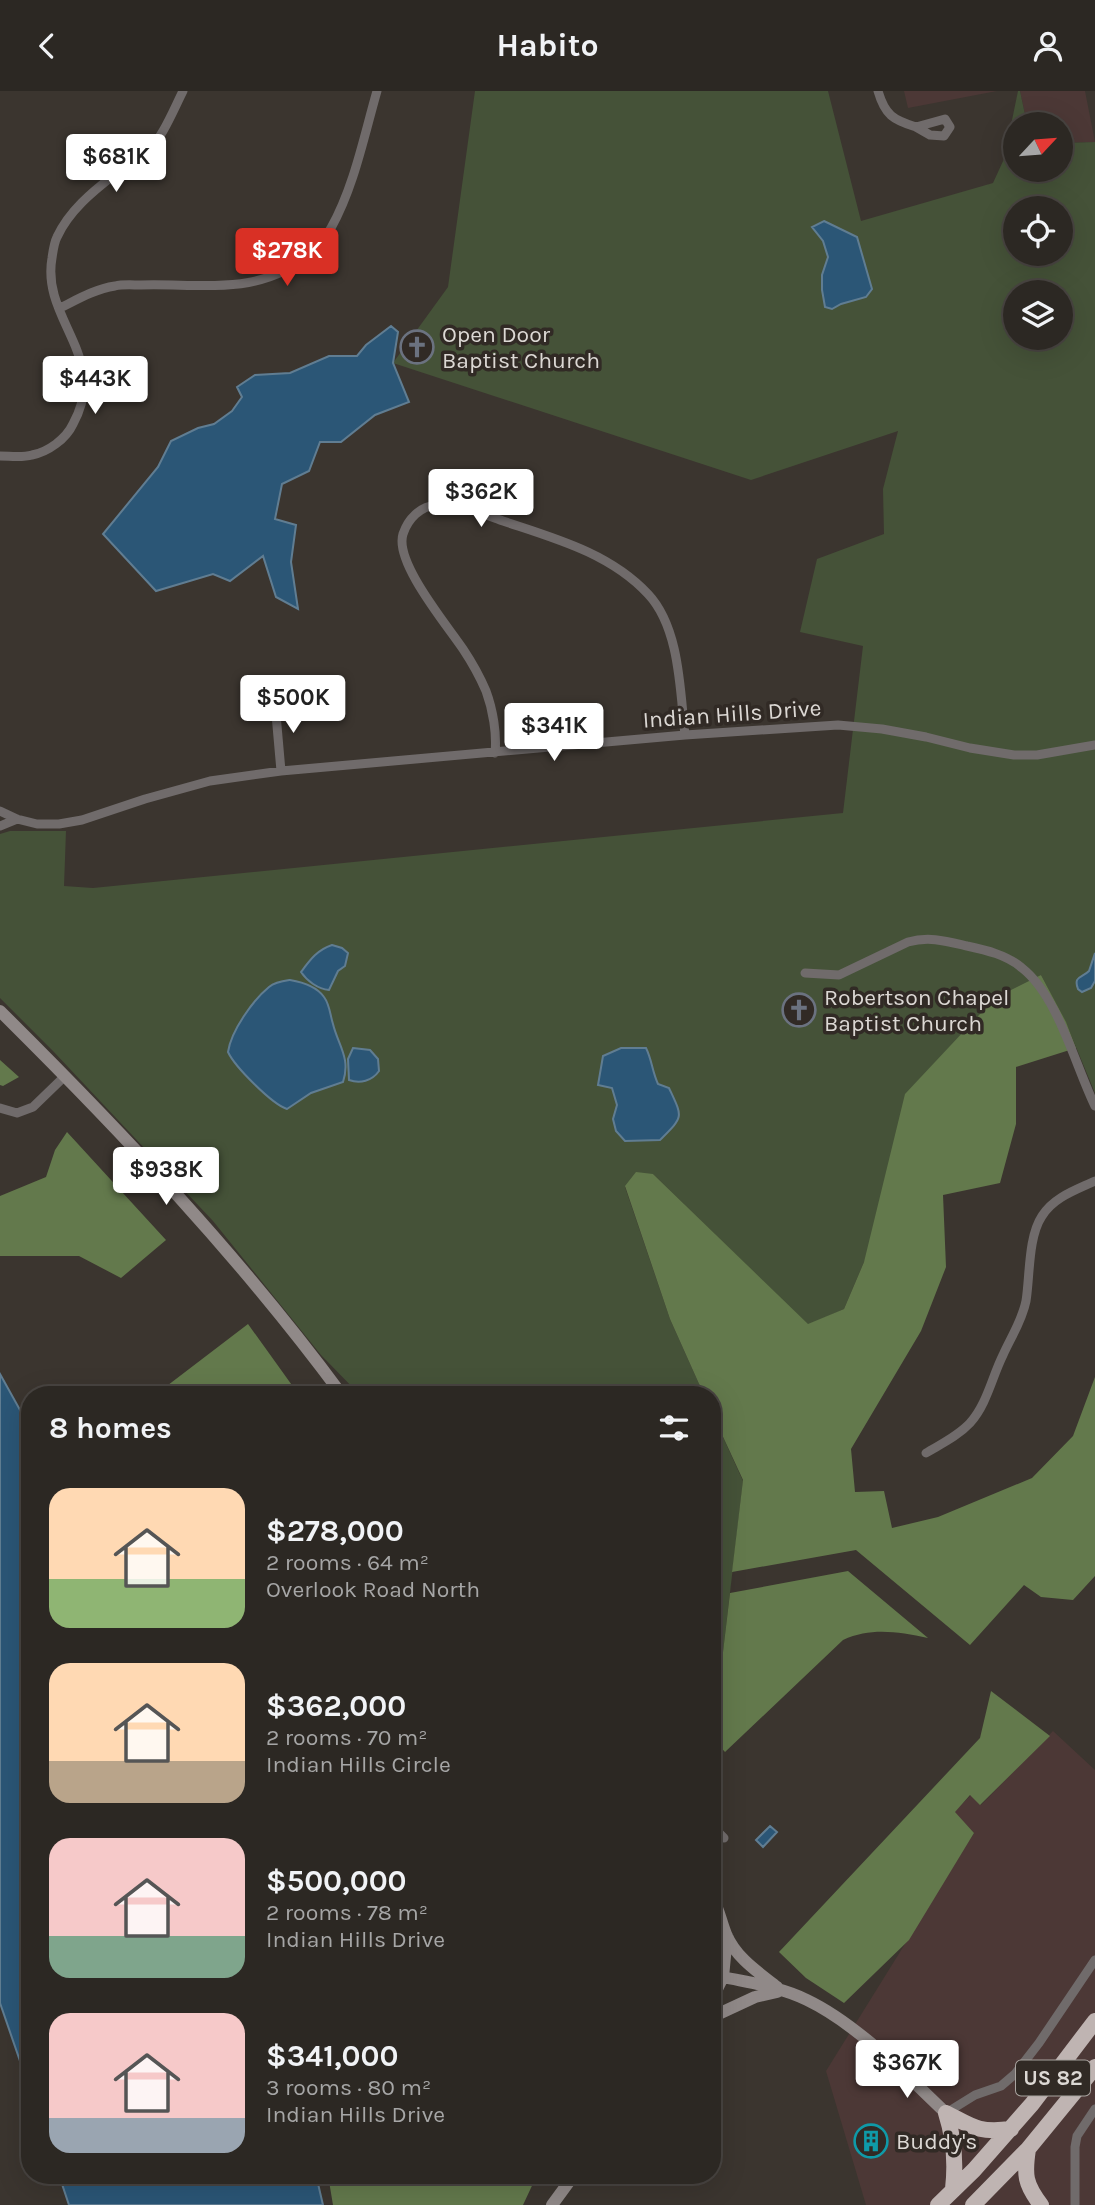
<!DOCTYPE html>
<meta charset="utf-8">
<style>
:root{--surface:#2c2823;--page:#383430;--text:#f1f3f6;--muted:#a6a6a6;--line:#484441;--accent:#d93025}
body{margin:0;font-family:Karla,sans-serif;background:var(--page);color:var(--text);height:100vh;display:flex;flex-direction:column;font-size:26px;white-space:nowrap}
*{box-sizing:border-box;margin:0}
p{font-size:23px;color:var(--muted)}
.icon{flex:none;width:38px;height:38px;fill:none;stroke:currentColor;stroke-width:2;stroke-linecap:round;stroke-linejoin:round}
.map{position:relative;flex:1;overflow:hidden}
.sheet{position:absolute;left:21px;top:1295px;width:700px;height:798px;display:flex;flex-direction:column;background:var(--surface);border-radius:28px;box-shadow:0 7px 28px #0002,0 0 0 2px var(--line)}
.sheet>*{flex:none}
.needle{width:46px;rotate:64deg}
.fabs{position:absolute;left:1003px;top:21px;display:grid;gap:14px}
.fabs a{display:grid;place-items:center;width:70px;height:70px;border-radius:50%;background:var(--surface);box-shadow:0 7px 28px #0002,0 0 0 2px var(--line);font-size:35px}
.price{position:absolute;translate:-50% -60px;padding:0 16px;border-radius:7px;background:#fff;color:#222;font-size:23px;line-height:46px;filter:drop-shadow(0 2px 4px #0008)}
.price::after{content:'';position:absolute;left:50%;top:42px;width:21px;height:16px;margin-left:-10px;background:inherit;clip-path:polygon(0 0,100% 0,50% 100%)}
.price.selected{background:var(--accent);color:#fff}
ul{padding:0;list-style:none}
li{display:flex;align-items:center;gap:21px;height:175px;padding:0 28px}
li span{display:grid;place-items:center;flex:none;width:196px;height:140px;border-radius:21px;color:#555}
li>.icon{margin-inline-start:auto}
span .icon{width:84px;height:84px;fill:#fffc;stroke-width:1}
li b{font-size:30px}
h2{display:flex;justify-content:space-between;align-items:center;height:84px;padding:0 28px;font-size:30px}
header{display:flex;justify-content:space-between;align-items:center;height:91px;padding:0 28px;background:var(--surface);font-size:32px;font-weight:700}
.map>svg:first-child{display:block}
.commercial{fill:#4c3836}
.green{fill:#455238;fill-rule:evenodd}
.forest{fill:#63794c}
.water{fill:#2b5676;stroke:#607d92;stroke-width:2}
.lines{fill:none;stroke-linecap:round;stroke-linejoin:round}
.street{stroke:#706b6b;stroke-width:9}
.secondary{stroke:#908988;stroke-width:12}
.highway{stroke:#bfb4b2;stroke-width:16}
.labels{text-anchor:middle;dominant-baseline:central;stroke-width:7;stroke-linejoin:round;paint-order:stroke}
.shield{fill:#312a25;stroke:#a9a4a0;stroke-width:2}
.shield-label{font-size:21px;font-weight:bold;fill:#dcd8d4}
.poi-label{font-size:23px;fill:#dcd8d4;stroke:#312a25;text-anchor:start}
.street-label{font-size:23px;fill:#dcd8d4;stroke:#312a25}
</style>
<header><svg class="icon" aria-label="back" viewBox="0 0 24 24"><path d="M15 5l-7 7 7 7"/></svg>Habito<svg class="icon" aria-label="person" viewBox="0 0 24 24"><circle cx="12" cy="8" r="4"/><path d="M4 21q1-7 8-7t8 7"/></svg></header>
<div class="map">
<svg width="1095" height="2114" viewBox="0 0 1095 2114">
<rect width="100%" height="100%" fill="#3b352f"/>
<path class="commercial" d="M904,0h93l-89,17z
M1020,0h65l10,51 -34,1 -1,-19h-33z
M1053,1640l42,39v435h-229l-40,-134 148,-238 -20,-21 17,-17 10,10z"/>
<path class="green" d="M475,0h353l33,130 132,-38 11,-24 14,-68h2l7,33h-12v46h45l1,-27 34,-1v951l-29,-70 -25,-48 -177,287 -20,47 -36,16 -155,-151 -28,13 45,132 34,76h-344l-39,-40 -108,-134 -160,-170 -53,-53v-164l10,-3h56l-2,55 29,2 750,-75 20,-167 -63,-14 17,-73 67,-25 -1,-45 15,-58 -147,49 -358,-117 55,-76zM1015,117h45v46h-45zM1015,201h45v46h-45z
M712,1322l31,68 -24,206 -7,-5z"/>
<path class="forest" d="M1041,884l25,47 10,26 -60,19v57l-16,59 -57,12 3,72 -25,64 -70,118 4,43 29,-1 8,37 46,-11 94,-39 41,-42 22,-59v199l-22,24 -32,-3 -17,-12 -54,60 -114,-95 -124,22 11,-92 -31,-67v-18h-8l-34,-76 -45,-133 11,-14 17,2 155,150 36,-15 20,-47 41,-168 90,-96z
M0,969l19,17 -16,9 -3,-1z
M67,1041l99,108 -45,38 -42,-22h-79v-60l46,-19 9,-27z
M248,1233l51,71h-144z
M848,1480l80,67c-30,-6 -56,-11 -85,2l-118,112 -13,-14v-56l7,4 11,-93z
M991,1600l59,45 -70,69 -10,-10 -15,17 19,21 -65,107 -65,63 -38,-25 -27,-26 201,-214z
M328,2084h209l-14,30h-190z"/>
<path class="water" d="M824,130l33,16 15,52 -6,8 -25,7 -9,5 -7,-2 -3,-17v-15l6,-18 -5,-16 -11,-14z
M391,235l7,6 -5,31 16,39 -34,13 -34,27h-21l-11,29 -27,13 -7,35 21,6 -5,37 7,47 -22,-12 -13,-41 -33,25 -17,-7 -57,17 -53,-57 55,-67 13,-26 27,-13 16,-4 18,-13 10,-14 -5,-10 18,-12 35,-2 39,-17h28l9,-11z
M332,854l10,3 6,5 -3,13 -7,5 -9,19c-11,-1 -22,-9 -28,-18 9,-12 16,-22 31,-27z
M1095,862v28l-4,7 -9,4 -4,-3c-5,-13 4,-11 11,-18z
M290,889c12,2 27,7 34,17 6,8 6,18 9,27 5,21 18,34 10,58l-32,11 -24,16c-15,-5 -52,-42 -59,-57 3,-21 25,-52 41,-65 6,-5 14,-6 21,-7z
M353,957l17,2 8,9 1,12c-7,10 -19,13 -30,9l-1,-21z
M621,957h25c6,12 6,23 12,36l11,4c14,30 15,28 -9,52l-35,1 -9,-10 -3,-12 4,-14 -5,-17 -14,-3 5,-29z
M0,1283l30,54v662l-30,-87z
M770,1735l7,6 -14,15 -7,-7z
M59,2084h257l7,30h-254z"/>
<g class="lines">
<path class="street" d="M878,0c7,24 15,29 38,36
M945,28l5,8 -6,9 -14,-1 -14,-8z
M60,217c18,-9 35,-19 55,-22 8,-2 18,-1 26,-1 60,-2 121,12 169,-32 8,-7 16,-16 21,-25 23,-41 33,-92 46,-137
M0,365c10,0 22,2 32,-1 16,-3 34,-16 41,-31 37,-67 -32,-104 -21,-166 1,-7 2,-15 5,-21 12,-26 35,-45 57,-62 10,-7 23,-12 31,-20 18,-18 27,-42 38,-64
M275,612l6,68
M495,662c2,-19 -2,-43 -9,-62 -6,-14 -15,-30 -23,-42 -16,-24 -69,-87 -60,-115 5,-15 17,-28 34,-29 22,-2 45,9 66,16 51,17 107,32 145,73 32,34 32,97 37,141
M0,720l17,8 20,5h22l23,-4 63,-21 65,-18 71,-10 404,-36 153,-10 44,4 44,8 44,11 44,7h23l58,-10
M0,735l17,-7
M805,882l34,2 69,-33c21,-6 38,-1 59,4 19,4 40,9 55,22 36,28 53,97 73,138
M0,1017l17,5 16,-6 32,-31
M926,1362c15,-9 32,-17 44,-30 17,-19 22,-46 33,-68 8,-18 19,-34 23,-54 4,-25 2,-64 16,-85 12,-19 34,-26 53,-35
M712,1735l12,12
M946,2022l29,-18 26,-9 14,-12 24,-31 56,-83
M1075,2114v-58l2,-11 18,-27"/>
<path class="secondary" d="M0,920c122,121 240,246 342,384
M712,1806c7,12 9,25 14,37 10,24 32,38 51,53
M723,1886c28,6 58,10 84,23 50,24 98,74 139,113
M712,1908l11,-22 4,-41
M712,1926l43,-20 22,-5
M552,2114l22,-30"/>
<path class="highway" d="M946,2022c8,25 10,50 7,76
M946,2022c27,14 32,20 65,16
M1028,2058c-4,26 -3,35 13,56
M938,2114l36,-35 58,-66 63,-83
M973,2114l55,-56 67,-82"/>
</g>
<defs>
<symbol id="church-ring" viewBox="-11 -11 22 22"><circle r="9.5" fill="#312a25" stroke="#6b7280" stroke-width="1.5"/><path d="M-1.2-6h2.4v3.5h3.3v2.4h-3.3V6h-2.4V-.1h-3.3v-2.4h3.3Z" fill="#6b7280"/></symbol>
<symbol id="building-ring" viewBox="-11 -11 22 22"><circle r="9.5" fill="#312a25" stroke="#0f9aa8" stroke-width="1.5"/><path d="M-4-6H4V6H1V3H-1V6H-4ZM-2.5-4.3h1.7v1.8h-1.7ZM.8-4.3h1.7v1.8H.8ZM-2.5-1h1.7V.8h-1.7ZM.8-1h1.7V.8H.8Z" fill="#0f9aa8"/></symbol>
</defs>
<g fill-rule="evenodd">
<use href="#church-ring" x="398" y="237" width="38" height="38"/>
<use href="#church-ring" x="780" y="900" width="38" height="38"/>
<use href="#building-ring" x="852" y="2031" width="38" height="38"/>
</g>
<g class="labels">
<rect class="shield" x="1016" y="1969.5" width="74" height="35" rx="5"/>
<g class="shield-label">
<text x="1053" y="1987">US 82</text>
</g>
<g class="poi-label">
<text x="442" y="243">Open Door<tspan x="442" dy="26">Baptist Church</tspan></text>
<text x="824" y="906">Robertson Chapel<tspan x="824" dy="26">Baptist Church</tspan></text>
<text x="896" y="2050">Buddy's</text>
</g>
<g class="street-label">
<text transform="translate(732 623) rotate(-4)">Indian Hills Drive</text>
</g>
</g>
</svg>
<div class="fabs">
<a><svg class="needle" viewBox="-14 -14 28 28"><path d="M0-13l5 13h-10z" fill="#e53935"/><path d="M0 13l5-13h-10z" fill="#a6a6a6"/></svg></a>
<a><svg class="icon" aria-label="locate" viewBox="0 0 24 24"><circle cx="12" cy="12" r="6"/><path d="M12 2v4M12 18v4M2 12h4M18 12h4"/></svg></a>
<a><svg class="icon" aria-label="layers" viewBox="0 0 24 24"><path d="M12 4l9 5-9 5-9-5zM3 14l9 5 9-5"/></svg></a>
</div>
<b class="price" style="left:116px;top:103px">$681K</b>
<b class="price selected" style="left:287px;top:197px">$278K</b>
<b class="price" style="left:95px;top:325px">$443K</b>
<b class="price" style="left:481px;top:438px">$362K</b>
<b class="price" style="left:293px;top:644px">$500K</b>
<b class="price" style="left:554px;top:672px">$341K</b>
<b class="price" style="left:166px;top:1116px">$938K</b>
<b class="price" style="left:907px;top:2009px">$367K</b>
<section class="sheet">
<h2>8 homes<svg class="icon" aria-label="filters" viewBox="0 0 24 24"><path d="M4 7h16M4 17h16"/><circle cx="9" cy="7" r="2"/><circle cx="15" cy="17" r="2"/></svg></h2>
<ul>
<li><span style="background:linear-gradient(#ffd9b3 65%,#8fb573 0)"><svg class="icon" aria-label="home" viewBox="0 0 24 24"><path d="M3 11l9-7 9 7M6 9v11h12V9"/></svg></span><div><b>$278,000</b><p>2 rooms · 64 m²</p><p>Overlook Road North</p></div></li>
<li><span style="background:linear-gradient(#ffd9b3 70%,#b9a48a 0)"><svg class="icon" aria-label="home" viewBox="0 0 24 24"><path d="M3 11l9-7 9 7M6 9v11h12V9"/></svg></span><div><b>$362,000</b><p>2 rooms · 70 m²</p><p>Indian Hills Circle</p></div></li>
<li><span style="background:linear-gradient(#f6c9c9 70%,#7fa58c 0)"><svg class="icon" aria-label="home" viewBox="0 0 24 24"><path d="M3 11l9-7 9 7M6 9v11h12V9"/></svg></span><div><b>$500,000</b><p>2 rooms · 78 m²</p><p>Indian Hills Drive</p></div></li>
<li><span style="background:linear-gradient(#f6c9c9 75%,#9aa5b1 0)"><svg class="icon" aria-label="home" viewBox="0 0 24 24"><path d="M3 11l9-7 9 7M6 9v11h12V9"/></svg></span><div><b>$341,000</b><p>3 rooms · 80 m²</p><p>Indian Hills Drive</p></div></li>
</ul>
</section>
</div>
